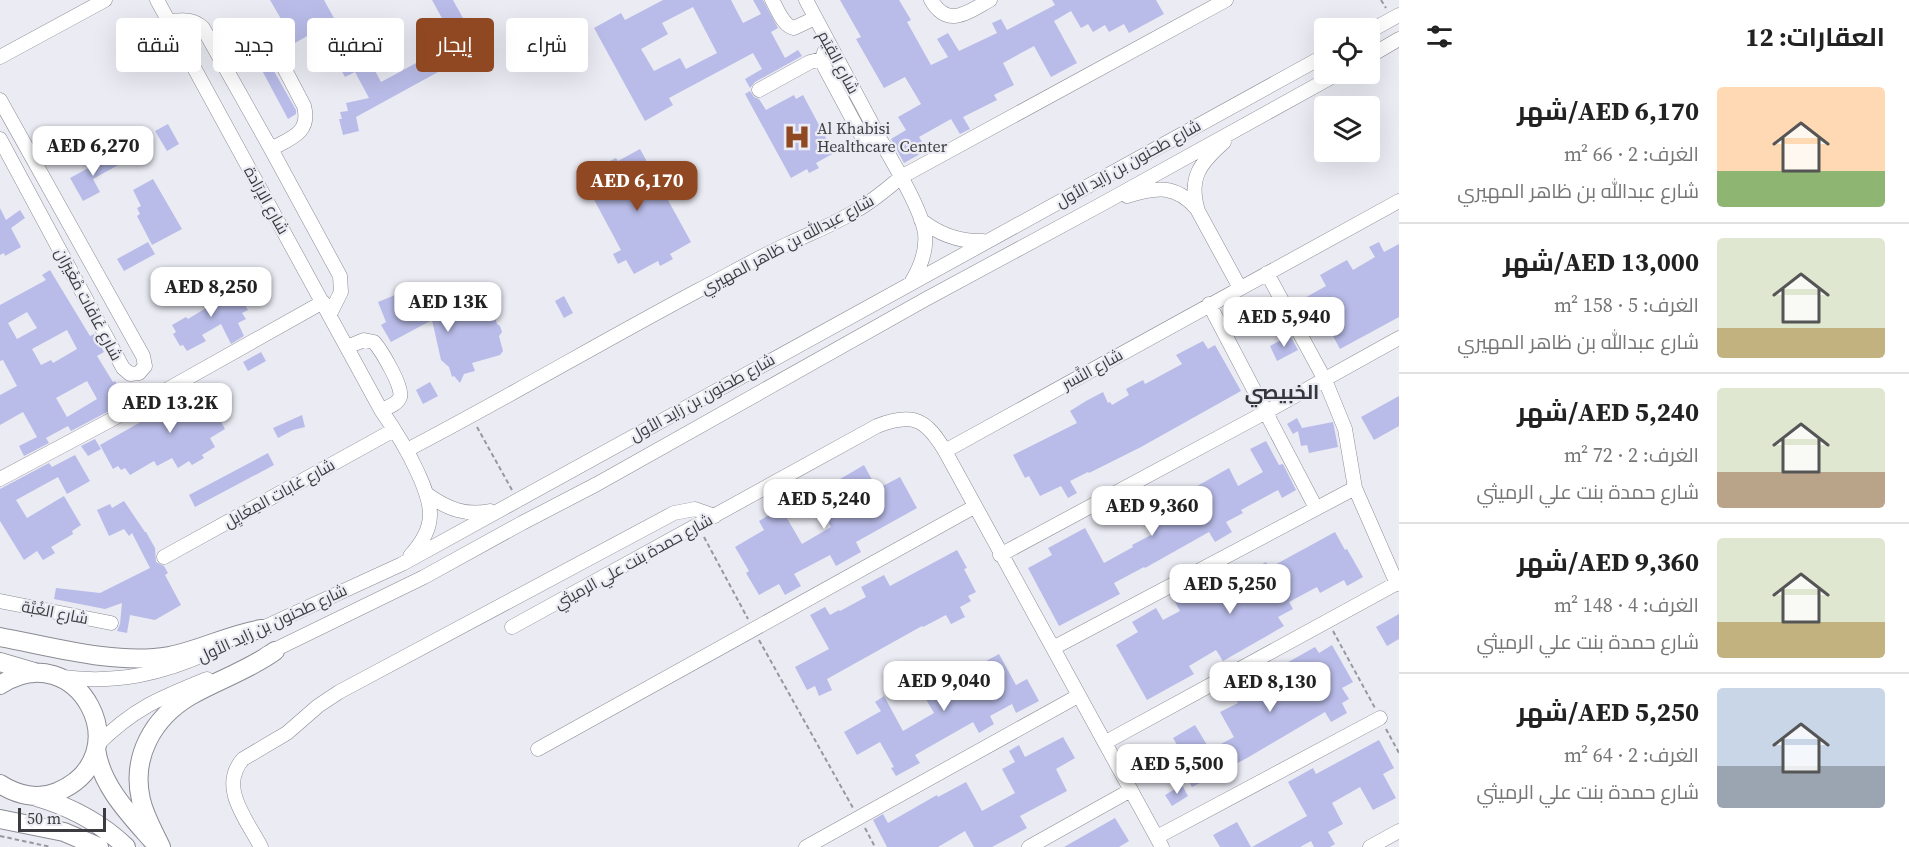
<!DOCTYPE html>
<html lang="ar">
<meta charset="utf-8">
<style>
:root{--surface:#fff;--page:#f2f2f2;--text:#222;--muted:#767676;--line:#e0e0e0;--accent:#8f4822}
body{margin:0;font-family:"Source Serif 4",Cairo,serif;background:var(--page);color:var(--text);direction:rtl;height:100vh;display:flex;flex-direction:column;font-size:22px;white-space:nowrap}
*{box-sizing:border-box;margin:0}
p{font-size:20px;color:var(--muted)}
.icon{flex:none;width:33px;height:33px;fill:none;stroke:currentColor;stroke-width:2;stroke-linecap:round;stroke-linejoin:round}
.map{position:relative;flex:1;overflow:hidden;direction:ltr}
.details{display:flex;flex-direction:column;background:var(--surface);width:510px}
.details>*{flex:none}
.hud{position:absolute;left:18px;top:18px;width:570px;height:54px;direction:rtl;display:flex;gap:12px}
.controls{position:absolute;left:1314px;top:18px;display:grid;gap:12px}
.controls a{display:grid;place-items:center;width:66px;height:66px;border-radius:6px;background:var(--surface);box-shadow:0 6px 24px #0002;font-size:30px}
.scale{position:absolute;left:18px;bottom:15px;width:88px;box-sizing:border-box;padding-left:6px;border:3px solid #3c3c40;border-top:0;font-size:16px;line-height:21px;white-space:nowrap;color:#3c3c40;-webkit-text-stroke:4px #ebebf4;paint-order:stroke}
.price{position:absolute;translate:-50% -51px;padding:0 14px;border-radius:12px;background:#fff;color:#222;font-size:20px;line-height:39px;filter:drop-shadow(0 2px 3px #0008)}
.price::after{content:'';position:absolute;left:50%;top:36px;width:18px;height:14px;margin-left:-9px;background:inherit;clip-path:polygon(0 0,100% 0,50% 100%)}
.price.current{background:var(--accent);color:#fff}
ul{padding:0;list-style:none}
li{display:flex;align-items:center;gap:18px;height:150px;padding:0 24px}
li+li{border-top:2px solid var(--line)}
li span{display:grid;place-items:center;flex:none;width:168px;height:120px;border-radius:6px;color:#555}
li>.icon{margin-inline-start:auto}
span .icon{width:72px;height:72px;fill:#fffc;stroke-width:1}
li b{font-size:26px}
h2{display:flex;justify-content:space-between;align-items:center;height:72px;padding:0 24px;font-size:26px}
.chip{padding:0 21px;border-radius:6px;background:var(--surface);box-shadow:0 6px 24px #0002;font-size:21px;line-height:54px}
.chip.current{background:var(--accent);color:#fff}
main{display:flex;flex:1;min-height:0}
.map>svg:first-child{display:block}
.building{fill:#b9bce8;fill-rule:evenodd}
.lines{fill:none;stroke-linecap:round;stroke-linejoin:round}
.minor-casing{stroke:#8a8b93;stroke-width:15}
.major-casing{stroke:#8a8b93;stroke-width:20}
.path{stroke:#97979e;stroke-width:2;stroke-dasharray:4.5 3;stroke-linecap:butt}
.minor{stroke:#fff;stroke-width:14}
.major{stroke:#fff;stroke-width:18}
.labels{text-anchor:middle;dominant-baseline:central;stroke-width:4.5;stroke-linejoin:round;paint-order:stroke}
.street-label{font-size:16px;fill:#3c3c40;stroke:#ebebf4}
.poi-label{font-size:16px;fill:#3c3c40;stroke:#ebebf4;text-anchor:start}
.quarter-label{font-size:20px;font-weight:bold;fill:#36373d;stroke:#ebebf4}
</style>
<main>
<section class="details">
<h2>العقارات: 12<svg class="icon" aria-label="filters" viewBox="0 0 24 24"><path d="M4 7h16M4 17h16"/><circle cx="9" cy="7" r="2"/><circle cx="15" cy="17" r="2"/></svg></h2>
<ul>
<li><span style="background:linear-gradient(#ffd9b3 70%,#8fb573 0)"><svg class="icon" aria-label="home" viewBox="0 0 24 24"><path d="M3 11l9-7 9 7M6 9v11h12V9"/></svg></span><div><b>AED 6,170/شهر</b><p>الغرف: 2 · 66 m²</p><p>شارع عبدالله بن ظاهر المهيري</p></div></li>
<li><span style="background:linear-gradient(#dfe7d0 75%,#c2b280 0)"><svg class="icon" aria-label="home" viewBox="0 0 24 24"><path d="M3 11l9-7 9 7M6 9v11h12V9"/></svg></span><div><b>AED 13,000/شهر</b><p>الغرف: 5 · 158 m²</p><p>شارع عبدالله بن ظاهر المهيري</p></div></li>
<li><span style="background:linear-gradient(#dfe7d0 70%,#b9a48a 0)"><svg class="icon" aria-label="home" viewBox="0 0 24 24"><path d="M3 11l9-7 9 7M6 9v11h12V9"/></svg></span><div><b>AED 5,240/شهر</b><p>الغرف: 2 · 72 m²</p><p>شارع حمدة بنت علي الرميثي</p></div></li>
<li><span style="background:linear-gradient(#dfe7d0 70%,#c2b280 0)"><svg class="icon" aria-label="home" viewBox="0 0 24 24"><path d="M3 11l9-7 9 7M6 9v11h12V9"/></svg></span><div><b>AED 9,360/شهر</b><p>الغرف: 4 · 148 m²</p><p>شارع حمدة بنت علي الرميثي</p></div></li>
<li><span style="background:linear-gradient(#c9d6e8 65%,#9aa5b1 0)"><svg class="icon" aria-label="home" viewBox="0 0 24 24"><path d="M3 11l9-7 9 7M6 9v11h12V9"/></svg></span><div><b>AED 5,250/شهر</b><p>الغرف: 2 · 64 m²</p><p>شارع حمدة بنت علي الرميثي</p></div></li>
</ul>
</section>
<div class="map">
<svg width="1399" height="847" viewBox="0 0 1399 847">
<rect width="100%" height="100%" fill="#ebebf4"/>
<path class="building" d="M270,0h54l11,20 -40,23z
M432,0h21l27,49 -124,68 3,14 -16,4 -4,-16h3l-2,-7 8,-1 -2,-8 23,-5 -14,-26 -10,5 -17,-31 25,-16 28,52 74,-40z
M663,0h68l12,23 18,-9 -8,-14h10l15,28 -7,4 14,26 13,-8 4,6 -47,26 -5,6 -5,-9 17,-10 -9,-16 -84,45 4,7 -28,16 -51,-93 27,-15 4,7zM693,7l24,46 -31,16 -6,-11 -26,13 -13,-22 27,-15 -6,-11z
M840,0h59l12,20 -4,2 24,43 17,-8 -11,-18 11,-6 11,18 38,-18 -5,-10 9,-4 6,11 48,-25 -3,-5h104l8,14 -35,19 -5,-9 -15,8 -4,-7 -12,7 -5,-8 -7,4 -10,-17 -17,10 23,42 -26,14 -17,-31 -31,17 11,22 -20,10 3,5 -34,17 7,12 -10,5 -9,-15 -32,18 8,13 -23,13 -13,-24 15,-9 -8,-13 23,-13 -16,-27 -21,11 -28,-49 5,-2z
M258,43l38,67v4l-8,5 -38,-71z
M750,91l4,6 5,2 7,11 28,-15 2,4 7,-4 31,58 -18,10 3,5 -10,5 -2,-4 -16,9 -46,-84z
M168,124l11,20 -12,7 -12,-20z
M640,149l51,93 -21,12 3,5 -13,7 -2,-5 -24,13 -8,-14 -8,4 -5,-10 8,-4 -38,-71 24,-13 -1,-3 10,-5 2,3z
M114,154l6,10 -27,15 7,13 -17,9 -13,-23z
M153,179l29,50 -30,16 -15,-29 3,-2 -3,-6 4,-2 -8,-16z
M0,208l6,12 14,-10 5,8 -14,10 10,19 -16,9 -1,-3 -4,2z
M148,242l7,12 -31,17 -7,-12z
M1379,242l5,10 15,-8v73l-59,32 -13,-24 -10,6 -16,-31 25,-14 -6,-11 27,-15 6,10 22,-13 -6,-10z
M50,270l40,66 4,-2 10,18 -7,4 16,26 2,-1 11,21 -55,29 -3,-5 -22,12 3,5 -25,13 -5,-10 18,-9 -14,-25 -23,13v-30l17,-9 -14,-26 -3,1v-56l46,-25 -4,-5zM27,312l10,16 -20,11 -9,-16zM67,330l10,19 -24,14 -2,-3 -10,5 -9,-16zM87,381l10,18 -30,18 -11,-19z
M201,274l16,30 20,-12 11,18 -6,3 4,6 -8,4 6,13 -13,8 -10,-20 -19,11 4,6 -19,10 -4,-6 -3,1 -7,-12 3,-2 -4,-7 14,-8 2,2 18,-11 -15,-29z
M400,293l7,18 14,-8 6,11 30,-8 3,10 29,-7 4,2 4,13 3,2 2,6 -3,4 4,15 -3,4 -28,8 3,8 -11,3 -4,9 -6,-7 -2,1 -3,-10 -8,-7 -9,-40 -41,22 -10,-17 5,-3 -8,-20z
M564,296l9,17 -9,5 -9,-17z
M1290,335l8,15 -21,11 -7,-15z
M1203,341l5,8 7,-4 26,46 -100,56 -52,26 -1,-1 -18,9 7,12 -9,5 -7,-12 -21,10 -11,-20 -4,2 -12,-23 64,-32 -7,-12 16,-10 17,-9 5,11 2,-1 2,3 17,-10 -3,-6 17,-9 2,4 37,-20 -6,-9z
M261,352l5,9 -18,10 -5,-9z
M430,382l8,14 -15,8 -7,-14z
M208,384l17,28 -4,2 2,4 -3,2 5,9 -15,9 5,9 -13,8 2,3 -12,7 -3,-4 -11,7 -6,-10 -15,8 -3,-5 -24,14 -5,-7 -4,2 -3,-4 -5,3 -13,-24z
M1399,396v30l-25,14 -13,-23z
M302,415l3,12 -12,3 -15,8 -5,-10z
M1297,418l5,10 31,-6 5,25 -29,6 -2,-8 -6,1 -3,-15 -5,3 -6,-10z
M95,439l6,10 -13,7 -7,-10z
M1266,441l13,24 4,-1 13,26 -14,8 -4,-8 -37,20 2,3 -17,9 6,10 -17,10 -6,-10 -64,36 -1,-1 -30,16 6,11 -61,32 -31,-58 24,-13 -4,-7 37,-20 19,35 29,-16 -1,-2 21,-11 -19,-34 8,-5 5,9 18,-9 4,7 60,-34 9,18 25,-14 -13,-23z
M268,453l6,12 -79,42 -6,-12z
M75,455l15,26 -23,13 -9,-17 -42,23 11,18 37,-22 17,29 -9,6 1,3 -22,13 4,6 -12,7 -6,-9 -13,9 -24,-39v-32l49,-26 3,4z
M864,465l13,24 23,-12 17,31 -61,34 5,10 -25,14 -6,-11 -36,19 7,12 -16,9 -6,-11 -20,11 -13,-22 3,-2 -14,-24 29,-17 -5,-9 22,-13 21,36 29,-17 -18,-32z
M124,501l21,31h1l9,16 1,14 8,4 4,7 -3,2 16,30 -26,15 -25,-5 -3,18 -10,-2 3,-7 2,-21 -17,6 -51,-10 2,-11 44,5 50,-25 -18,-35 -3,3 -5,-7 -15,7 -12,-26 13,-6 2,4z
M1335,532l10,18 2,-1 16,28 -16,9 -3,-6 -24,13 -3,-6 -28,15 4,7 -15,8 6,9 -61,35 -7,-11 -27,16 5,8 -47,26 -31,-55 22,-13 -6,-10 24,-14 7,12 17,-9 -6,-11 12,-7 23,-11 6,9 51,-29 3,6z
M957,550l10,18 -3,1 12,23 -8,4 3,5 -11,6 5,10 -14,7 -5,-9 -23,12 -1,-1 -95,53 5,11 -13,6 -4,-10 -8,4 -12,-23 34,-18 -19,-34 15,-8 5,8 9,-5 1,1 26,-14 -5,-10 23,-12 6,11z
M1399,614v25l-12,7 -11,-19z
M1332,645l21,37 -11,6 7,11 -7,4 5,10 -16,9 -6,-10 -78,46 -55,29 -12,-21 7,-4 -14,-24 22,-13 15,25 24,-13 -14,-25 18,-9 -7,-12 11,-6 7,11 21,-12 -5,-9 50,-28 4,6z
M999,654l17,31 11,-6 12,22 -23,12 -4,-9 -22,12 4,8 -15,9 -6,-11 -58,33 5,8 -24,13 -5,-8 3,-1 -14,-25 -23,13 -13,-23 37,-21 -6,-9 9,-6 19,35 31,-18 -18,-31 20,-12 6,10 23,-13 3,4z
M1063,737l12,21 -19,11 11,22 -47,25 7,12 -35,19h-18l-9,-16 -27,16h-51l-14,-27 10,-6 5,9 49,-28 1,2 28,-15 16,29 33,-18 -13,-24 13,-7 -6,-11 10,-6 6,12z
M1379,740l15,28 -11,6 13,24 -23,12 -13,-23 -28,16 11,21 -15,8 7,12 -5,3h-16l-3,-6 -11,6h-48l55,-31 -19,-34 25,-14 3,6z
M1182,785l6,11 -16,10 -7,-11z
M1115,818l14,23 -10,6h-55z
M1237,822l14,25h-31l-7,-12z"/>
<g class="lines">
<defs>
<path id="minor" d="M157,0l224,410c14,20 26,39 36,61 16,34 21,55 -7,85
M772,0c6,10 11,26 22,28l21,-10
M806,0c27,50 53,100 80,150 12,21 35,60 39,83 2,18 -4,33 -13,48
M931,0c17,29 37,12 59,0
M168,21c14,-1 25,-3 35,7l68,121 69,127 1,16 -11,22
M1370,31l29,-16
M829,43c-5,9 -9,15 -4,25l37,69 8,6 14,2
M213,46c19,-9 40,-23 57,-5l34,65c7,27 -13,32 -33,43
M1370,56l29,-17
M0,57l105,-57
M759,90l51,-28 12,-3
M0,100l143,256 2,10 -6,7 -9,1 -7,-6 -123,-229
M1224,142c-24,21 -36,36 -26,69l42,77
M1127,196c29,-9 49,-12 70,13
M921,220c19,15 38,22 62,21
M1267,273l58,107 20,49 10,59 42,96
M1209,304l107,204
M347,347l17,-7 10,2c7,8 30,46 26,55 -2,7 -12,10 -19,13
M407,450c98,-51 194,-108 292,-160 29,-15 58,-32 89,-46 23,-11 47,-20 69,-34 16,-9 30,-21 44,-33l325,-177
M945,451l454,-250
M0,479l152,-81 171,-96
M428,495c20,14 38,21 62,16
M1000,555l266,-143 133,-74
M164,557l230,-127
M0,601l111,22
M512,627l365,-201c36,-14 49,-7 68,25l217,396
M254,632l148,-68 922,-508
M1053,648l302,-160
M266,654l158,-77 98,-54 75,-39 329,-185 176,-95 235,-130
M62,677c54,7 101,-3 150,-26
M1106,742l293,-160
M97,745c37,-37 63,-47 110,-66
M538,749l436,-242
M1157,837l223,-119
M261,847c-14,-27 -43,-60 -18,-88l44,-26 31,-27 21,-14 335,-179 21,-4 20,7
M806,847l272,-151
M1029,847l102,-57
M1370,847l29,-16"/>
<path id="major" d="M0,637c53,10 116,28 169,19 32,-6 61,-22 93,-27
M0,662l34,10
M0,685c77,-51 143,71 57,107 -19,8 -40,3 -57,-8
M96,749c5,36 32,64 55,90
M37,797c34,10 64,26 89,50
M0,819l64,13 35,15
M161,847c-7,-15 -16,-30 -20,-47 -10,-43 12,-82 49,-104 28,-16 59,-26 85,-45"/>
</defs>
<use href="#minor" class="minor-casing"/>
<use href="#major" class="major-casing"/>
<path class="path" d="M1381,0l5,8
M477,427l35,63
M704,537l44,82
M1333,631l42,77
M759,640l94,168
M1386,729l13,24
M865,828l10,19
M0,836l51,11"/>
<use href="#minor" class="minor"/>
<use href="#major" class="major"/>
</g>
<defs>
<symbol id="hospital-bare" viewBox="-9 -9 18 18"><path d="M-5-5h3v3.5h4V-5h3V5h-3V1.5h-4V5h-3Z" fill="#8f4822" stroke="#ebebf4" stroke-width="2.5" paint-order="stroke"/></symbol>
</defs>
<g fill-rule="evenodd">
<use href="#hospital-bare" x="778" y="118" width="38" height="38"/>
</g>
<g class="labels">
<g class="street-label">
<text transform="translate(839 62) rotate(62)">شارع القِيَم</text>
<text transform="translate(1128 163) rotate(-29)">شارع طحنون بن زايد الأول</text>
<text transform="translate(267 200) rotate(61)">شارع الإرَادة</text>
<text transform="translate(787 244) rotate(-28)">شارع عبدالله بن ظاهر المهيري</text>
<text transform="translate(89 304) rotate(62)">شارع غَافَات مْغَيرَان</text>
<text transform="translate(1092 369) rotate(-29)">شارع النَّسر</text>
<text transform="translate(702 397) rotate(-29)">شارع طحنون بن زايد الأول</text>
<text transform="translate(279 493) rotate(-29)">شارع غابات المِغَايِل</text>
<text transform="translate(633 561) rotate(-29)">شارع حمدة بنت علي الرميثي</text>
<text transform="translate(55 612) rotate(11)">شارع الغُبَّة</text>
<text transform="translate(272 623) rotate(-25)">شارع طحنون بن زايد الأول</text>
</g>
<g class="poi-label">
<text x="817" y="128">Al Khabisi<tspan x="817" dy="18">Healthcare Center</tspan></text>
</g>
<g class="quarter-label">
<text x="1282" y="392">الخبيصي</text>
</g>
</g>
</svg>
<div class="controls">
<a><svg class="icon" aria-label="locate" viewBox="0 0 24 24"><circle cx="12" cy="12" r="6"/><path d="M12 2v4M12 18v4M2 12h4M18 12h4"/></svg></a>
<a><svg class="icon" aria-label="layers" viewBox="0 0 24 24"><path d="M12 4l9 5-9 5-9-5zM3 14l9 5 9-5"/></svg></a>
</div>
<div class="scale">50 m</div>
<b class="price" style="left:93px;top:177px">AED 6,270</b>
<b class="price current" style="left:637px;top:212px">AED 6,170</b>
<b class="price" style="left:211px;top:318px">AED 8,250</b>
<b class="price" style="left:448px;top:333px">AED 13K</b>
<b class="price" style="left:1284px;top:348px">AED 5,940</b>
<b class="price" style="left:170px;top:434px">AED 13.2K</b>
<b class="price" style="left:824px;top:530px">AED 5,240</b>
<b class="price" style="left:1152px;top:537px">AED 9,360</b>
<b class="price" style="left:1230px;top:615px">AED 5,250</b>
<b class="price" style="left:944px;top:712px">AED 9,040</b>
<b class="price" style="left:1270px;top:713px">AED 8,130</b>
<b class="price" style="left:1177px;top:795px">AED 5,500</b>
<div class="hud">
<a class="chip">شراء</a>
<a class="chip current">إيجار</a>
<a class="chip">تصفية</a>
<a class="chip">جديد</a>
<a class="chip">شقة</a>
</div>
</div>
</main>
